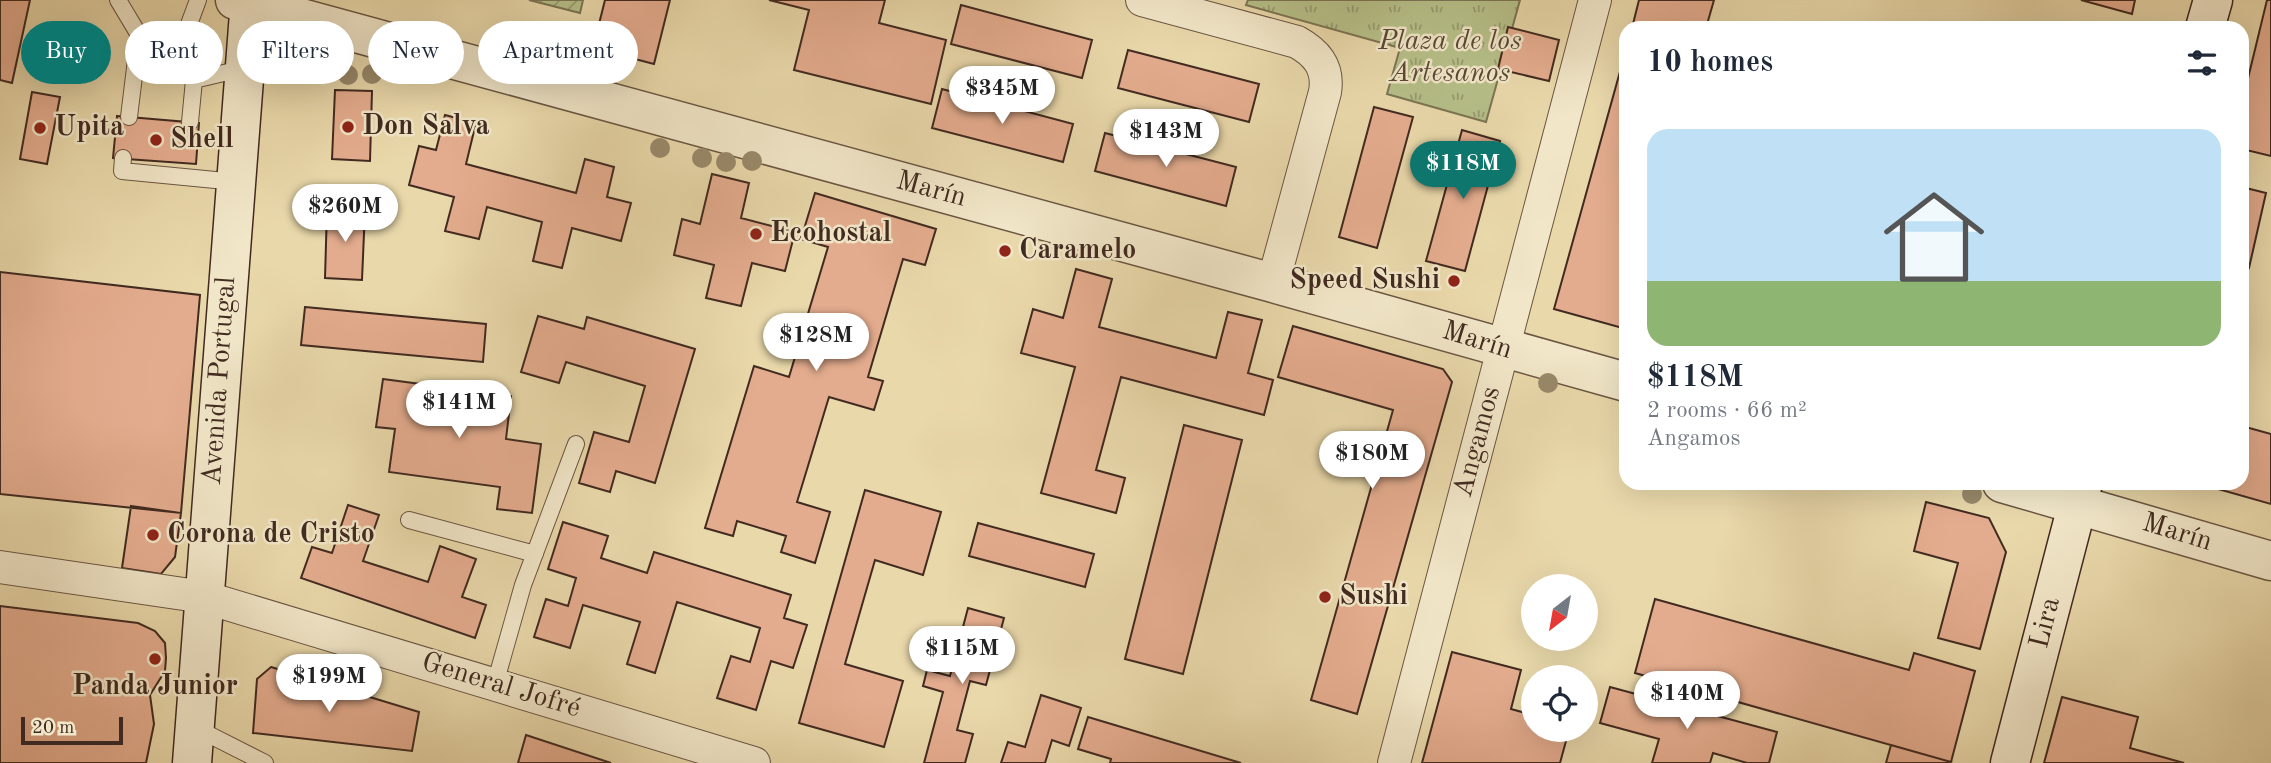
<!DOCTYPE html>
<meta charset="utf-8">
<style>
:root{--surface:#fff;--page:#f2f2f3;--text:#1f2937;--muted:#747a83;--line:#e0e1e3;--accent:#0f766e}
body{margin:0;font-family:"Old Standard TT",serif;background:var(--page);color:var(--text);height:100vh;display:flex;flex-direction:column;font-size:26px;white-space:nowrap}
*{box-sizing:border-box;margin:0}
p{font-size:23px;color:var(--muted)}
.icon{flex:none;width:38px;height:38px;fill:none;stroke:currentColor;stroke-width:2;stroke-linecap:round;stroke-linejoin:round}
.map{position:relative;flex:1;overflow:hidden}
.details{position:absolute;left:1619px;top:21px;width:630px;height:469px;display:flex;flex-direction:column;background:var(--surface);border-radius:21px;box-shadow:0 7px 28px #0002}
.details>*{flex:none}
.hud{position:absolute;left:21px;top:21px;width:665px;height:63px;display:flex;gap:14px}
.needle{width:46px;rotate:211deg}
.fabs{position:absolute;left:1521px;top:574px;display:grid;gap:14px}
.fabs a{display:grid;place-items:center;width:77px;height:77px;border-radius:50%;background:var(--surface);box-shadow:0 7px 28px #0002;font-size:35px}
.scale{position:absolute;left:21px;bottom:18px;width:102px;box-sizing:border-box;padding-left:7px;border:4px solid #412a20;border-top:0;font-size:19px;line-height:24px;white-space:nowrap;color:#412a20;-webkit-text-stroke:5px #f1e6c8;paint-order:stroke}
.price{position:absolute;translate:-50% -60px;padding:0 16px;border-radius:24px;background:#fff;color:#222;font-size:23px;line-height:46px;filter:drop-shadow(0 2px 4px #0008)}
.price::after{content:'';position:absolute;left:50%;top:42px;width:21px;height:16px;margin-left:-10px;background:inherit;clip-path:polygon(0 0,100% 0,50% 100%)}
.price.active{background:var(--accent);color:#fff}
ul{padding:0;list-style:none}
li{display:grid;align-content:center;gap:14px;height:371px;padding:0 28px}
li+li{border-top:2px solid var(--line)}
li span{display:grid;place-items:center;height:217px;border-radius:21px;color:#555}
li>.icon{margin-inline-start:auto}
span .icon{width:126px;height:126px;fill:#fffc;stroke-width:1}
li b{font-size:30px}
h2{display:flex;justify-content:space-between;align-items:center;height:84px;padding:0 28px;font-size:30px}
.tag{padding:0 24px;border-radius:32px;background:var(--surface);box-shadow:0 7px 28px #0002;font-size:24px;line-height:63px}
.tag.active{background:var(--accent);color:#fff}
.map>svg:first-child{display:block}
.park{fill:url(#park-tufts);stroke:#7c7454;stroke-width:2}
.garden{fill:url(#garden-furrows);stroke:#7c7454;stroke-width:2}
.building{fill:#e4ac8e;stroke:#412a20;stroke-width:2}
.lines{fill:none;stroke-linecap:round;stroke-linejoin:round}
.service-casing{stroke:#6b5642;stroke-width:18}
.minor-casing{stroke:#6b5642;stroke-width:34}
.tertiary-casing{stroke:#6b5642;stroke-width:41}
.secondary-casing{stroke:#412a20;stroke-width:41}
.service{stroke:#f1e6c8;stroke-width:16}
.minor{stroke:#f1e6c8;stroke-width:32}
.tertiary{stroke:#f1e6c8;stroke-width:38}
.secondary{stroke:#f1e6c8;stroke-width:38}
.tree{fill:#99896a}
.poi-dot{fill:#8f2418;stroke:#f1e6c8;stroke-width:2.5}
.labels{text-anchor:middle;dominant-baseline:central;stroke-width:5;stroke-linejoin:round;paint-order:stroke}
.park-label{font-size:28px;font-style:italic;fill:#584835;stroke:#f1e6c8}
.poi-label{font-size:28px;font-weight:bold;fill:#412a20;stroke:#f1e6c8;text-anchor:start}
.street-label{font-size:28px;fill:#412a20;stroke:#f1e6c8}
</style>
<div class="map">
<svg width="2271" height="763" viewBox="0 0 2271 763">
<defs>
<pattern id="park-tufts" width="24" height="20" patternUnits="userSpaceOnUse" patternTransform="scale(1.75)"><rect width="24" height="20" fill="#b6bf88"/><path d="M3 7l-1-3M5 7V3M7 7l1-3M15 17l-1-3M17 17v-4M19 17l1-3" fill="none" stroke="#969b6f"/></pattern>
<pattern id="garden-furrows" width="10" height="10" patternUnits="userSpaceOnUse" patternTransform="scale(1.75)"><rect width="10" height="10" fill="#b6bf88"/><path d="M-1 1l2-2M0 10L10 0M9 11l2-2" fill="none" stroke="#969b6f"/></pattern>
</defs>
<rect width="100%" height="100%" fill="#e9d8aa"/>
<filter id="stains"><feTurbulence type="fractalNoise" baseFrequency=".00286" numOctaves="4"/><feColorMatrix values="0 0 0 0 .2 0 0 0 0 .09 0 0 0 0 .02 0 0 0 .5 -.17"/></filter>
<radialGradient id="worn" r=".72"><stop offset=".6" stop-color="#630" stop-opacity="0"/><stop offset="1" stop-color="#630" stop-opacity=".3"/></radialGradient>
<path class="park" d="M1248,0h272l-34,122 -99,-28 13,-46 -154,-43z"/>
<path class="garden" d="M529,0h54l-3,13z"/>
<path class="building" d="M0,0h30l-18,83 -12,-3z
M605,0h65l-16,64 -61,-16z
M769,0h116l-6,23 67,17 -15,64 -137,-34 15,-60z
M1639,0h75l-8,28h-74z
M2081,0h54l-3,14z
M2267,0h4v156l-29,-7v-46z
M961,5l131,35 -10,38 -131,-34z
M1508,27l51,13 -10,41 -51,-12z
M1128,50l131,34 -10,38 -131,-34z
M1626,50v279l-72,-20z
M942,89l131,35 -10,38 -131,-34z
M335,90l37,1 -2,70 -38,-2z
M32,92l28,5 -13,67 -27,-5z
M1374,107l39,10 -36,131 -38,-11z
M445,115l31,8 -10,41 110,29 9,-34 29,8 -7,30 24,6 -10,38 -49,-13 -10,40 -29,-7 9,-39 -55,-15 -8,32 -34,-8 9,-34 -45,-12 10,-39 17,4z
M117,116l82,7 -3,41 -83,-6z
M1462,130l38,11 -35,130 -39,-10z
M1105,133l131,34 -10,39 -131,-35z
M712,174l37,9 -8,35 54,14 -10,39 -33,-8 -11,43 -35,-8 8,-33 -40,-10 8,-36 18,5z
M2242,187l24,6 -17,75 -7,-2z
M815,193l121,36 -11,36 -22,-6 -35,118 15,4 -9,29 -45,-13 -32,105 33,10 -15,51 -34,-11 5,-16 -49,-15 -4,15 -28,-8 49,-162 35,11 39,-130 -27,-8z
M327,209l38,1 -3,70 -37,-2z
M1076,269l36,10 -13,48 117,31 12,-46 34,8 -14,53 25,7 -9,35 -143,-38 -25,93 29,8 -9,35 -75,-20 34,-126 -54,-14 12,-44 30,9z
M0,272l200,23 -19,218 -181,-19z
M305,307l181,17 -3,38 -182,-17z
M538,316l46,13 3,-12 108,32 -40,134 -39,-12 -6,21 -31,-9 15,-51 35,10 16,-56 -79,-24 -7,21 -38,-11z
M1293,326l150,43 9,13 -95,332 -46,-14 82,-290 -115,-33z
M383,379l128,17 -5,43 35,5 -9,69 -35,-4 3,-22 -111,-15 6,-43 -19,-2z
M1184,425l58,15 -59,234 -58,-15z
M2242,426l29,8v70l-74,-21h45z
M865,490l76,22 -18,63 -48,-15 -30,104 58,17 -19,66 -85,-24z
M1926,502l63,16 17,34 -26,97 -42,-11 20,-75 -44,-12z
M348,505l31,10 -16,46 65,21 12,-36 36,13 -14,38 24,8 -11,33 -174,-60 11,-31 20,6z
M131,506l50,7 -6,44 -14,17 -39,-6z
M563,522l45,14 -7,22 46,15 7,-21 137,43 -7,23 23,7 -14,43 -22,-7 -15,49 -39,-12 14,-42 19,6 10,-34 -83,-26 -22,71 -28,-9 13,-42 -57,-17 -13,43 -36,-11 12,-38 22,7 8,-28 -28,-9z
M978,523l116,31 -9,33 -116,-31z
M1655,599l254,71 5,-17 61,18 -24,91 -316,-89z
M0,606l138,17 17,8 10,12 1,15 -1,13 -15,24 4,29 -8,39h-146z
M968,608l36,10 -18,67 -16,-4 -13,49 16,4 -8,29h-41l19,-71 -20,-6 4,-16 23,6z
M1452,652l69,18 -10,39 22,6v15h36l-9,33h-138z
M271,667l148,45 -7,39 -159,-18 4,-54z
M1610,687l167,45 -8,31h-22l-34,-10 -3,10h-58l7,-24 -59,-16z
M1041,695l40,13 -12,38 -17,-6 -7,23h-44l7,-21 17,5z
M2062,697l76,20 -8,31 54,15h-140z
M1088,717l153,46h-131l1,-4 -33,-10z
M526,735l85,28h-93z
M1891,745l60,17 -1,1h-64z"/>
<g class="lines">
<defs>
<path id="service" d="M118,0l21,35 -10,82
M139,35l43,8
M194,80l51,-12
M190,122l4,-42 -12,-37 16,-43
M123,158l-1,13 114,11
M409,520l126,34
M495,684l28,-99 53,-141
M196,728l69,35"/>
<path id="minor" d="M1142,0l155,42c20,11 32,26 28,50l-52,191
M0,567l204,30 550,166
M1394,763l201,-763"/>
<path id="tertiary" d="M235,0l1038,283 353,99
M2002,483l269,78"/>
<path id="secondary" d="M2205,28l8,-28
M192,763l58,-763
M2010,763l73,-280"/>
</defs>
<use href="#service" class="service-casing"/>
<use href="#minor" class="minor-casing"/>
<use href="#tertiary" class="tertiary-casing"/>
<use href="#secondary" class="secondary-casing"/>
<use href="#service" class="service"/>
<use href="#minor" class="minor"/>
<use href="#tertiary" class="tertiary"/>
<use href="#secondary" class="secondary"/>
</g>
<g class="tree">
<circle cx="408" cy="70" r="10"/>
<circle cx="372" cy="74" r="10"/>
<circle cx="348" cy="75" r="10"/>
<circle cx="660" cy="148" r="10"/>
<circle cx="702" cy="158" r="10"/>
<circle cx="752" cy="161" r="10"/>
<circle cx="726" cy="162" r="10"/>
<circle cx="1548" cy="383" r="10"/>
<circle cx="1972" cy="494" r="10"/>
</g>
<g class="poi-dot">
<circle cx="348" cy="127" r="7"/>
<circle cx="40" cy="128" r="7"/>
<circle cx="156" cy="140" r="7"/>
<circle cx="756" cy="234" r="7"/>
<circle cx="1005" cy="251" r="7"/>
<circle cx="1454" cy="281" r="7"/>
<circle cx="153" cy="535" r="7"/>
<circle cx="1325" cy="597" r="7"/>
<circle cx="155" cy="659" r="7"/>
</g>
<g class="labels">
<g class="park-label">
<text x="1450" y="42">Plaza de los<tspan x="1450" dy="32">Artesanos</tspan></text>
</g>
<g class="poi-label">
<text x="362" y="127">Don Salva</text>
<text x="54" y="128">Upita</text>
<text x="170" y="140">Shell</text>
<text x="770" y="234">Ecohostal</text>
<text x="1019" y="251">Caramelo</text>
<text x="1440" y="281" text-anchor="end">Speed Sushi</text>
<text x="167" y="535">Corona de Cristo</text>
<text x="1339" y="597">Sushi</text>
<text x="155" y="687" text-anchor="middle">Panda Junior</text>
</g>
<g class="street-label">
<text transform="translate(931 190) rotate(15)">Marín</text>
<text transform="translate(1477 341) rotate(17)">Marín</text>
<text transform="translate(220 381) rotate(-86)">Avenida Portugal</text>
<text transform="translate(1478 442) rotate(-75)">Angamos</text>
<text transform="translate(2177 533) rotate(17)">Marín</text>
<text transform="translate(2046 623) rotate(-76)">Lira</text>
<text transform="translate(501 686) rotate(17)">General Jofré</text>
</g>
</g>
<rect width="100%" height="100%" filter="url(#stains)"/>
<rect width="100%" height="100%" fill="url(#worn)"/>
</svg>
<div class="fabs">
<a><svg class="needle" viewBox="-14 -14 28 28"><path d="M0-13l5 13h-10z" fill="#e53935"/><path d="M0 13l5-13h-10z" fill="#747a83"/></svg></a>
<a><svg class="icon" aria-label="locate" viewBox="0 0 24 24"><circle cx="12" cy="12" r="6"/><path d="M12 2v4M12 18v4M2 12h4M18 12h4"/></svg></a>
</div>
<div class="scale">20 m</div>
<b class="price" style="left:1002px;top:126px">$345M</b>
<b class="price" style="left:1166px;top:169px">$143M</b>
<b class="price active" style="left:1463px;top:201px">$118M</b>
<b class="price" style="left:345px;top:244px">$260M</b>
<b class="price" style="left:816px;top:373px">$128M</b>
<b class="price" style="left:459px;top:440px">$141M</b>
<b class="price" style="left:1372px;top:491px">$180M</b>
<b class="price" style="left:962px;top:686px">$115M</b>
<b class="price" style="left:329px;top:714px">$199M</b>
<b class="price" style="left:1687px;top:731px">$140M</b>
<div class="hud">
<a class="tag active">Buy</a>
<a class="tag">Rent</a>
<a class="tag">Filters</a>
<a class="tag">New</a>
<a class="tag">Apartment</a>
</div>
<section class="details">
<h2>10 homes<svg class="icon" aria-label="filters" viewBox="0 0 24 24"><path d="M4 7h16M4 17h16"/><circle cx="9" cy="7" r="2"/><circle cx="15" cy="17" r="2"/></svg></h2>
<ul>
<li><span style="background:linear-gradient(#bfe0f5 70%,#8fb573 0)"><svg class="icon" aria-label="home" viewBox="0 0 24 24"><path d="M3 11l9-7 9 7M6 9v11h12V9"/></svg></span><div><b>$118M</b><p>2 rooms · 66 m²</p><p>Angamos</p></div></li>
</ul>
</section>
</div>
